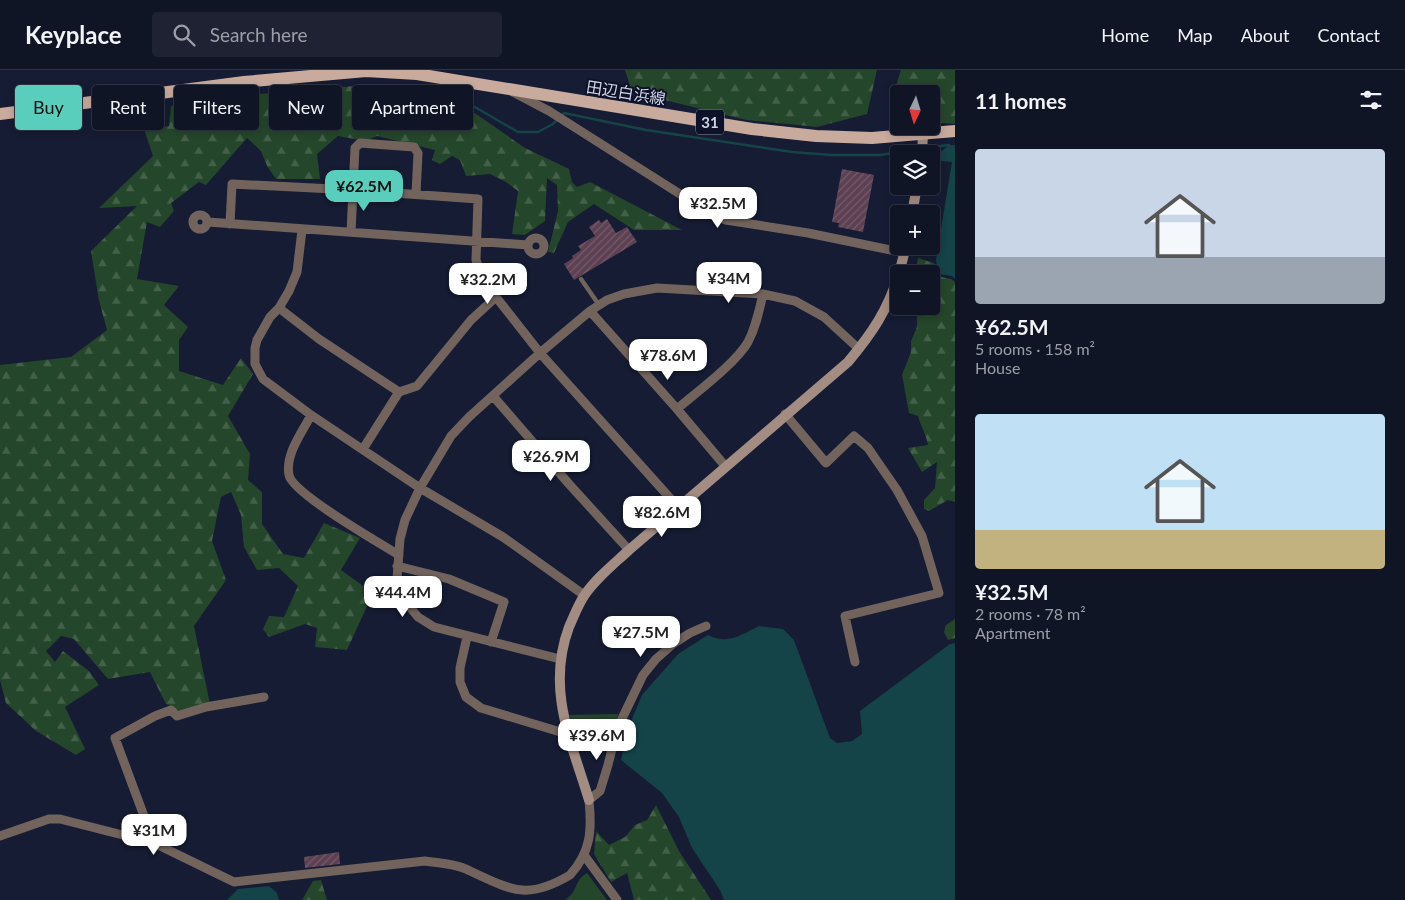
<!DOCTYPE html>
<meta charset="utf-8">
<style>
:root{--surface:#101526;--page:#1e2232;--text:#f1f3f6;--muted:#9c9fa7;--line:#303443;--accent:#5acebd}
body{margin:0;font-family:Lato,"Noto Sans JP",sans-serif;background:var(--page);color:var(--text);height:100vh;display:flex;flex-direction:column;font-size:19px;white-space:nowrap}
*{box-sizing:border-box;margin:0}
p{font-size:16px;color:var(--muted)}
.icon{flex:none;width:28px;height:28px;fill:none;stroke:currentColor;stroke-width:2;stroke-linecap:round;stroke-linejoin:round}
.map{position:relative;flex:1;overflow:hidden}
.details{display:flex;flex-direction:column;background:var(--surface);width:450px}
.details>*{flex:none}
.guide{position:absolute;left:15px;top:15px;width:475px;height:45px;display:flex;gap:10px}
.needle{width:32px;rotate:184deg}
.tools{position:absolute;left:890px;top:15px;display:grid;gap:10px}
.tools a{display:grid;place-items:center;width:50px;height:50px;border-radius:5px;background:var(--surface);box-shadow:0 2px 8px #0003,0 0 0 1px var(--line);font-size:25px}
.price{position:absolute;translate:-50% -42px;padding:0 11px;border-radius:10px;background:#fff;color:#222;font-size:16px;line-height:32px;filter:drop-shadow(0 1px 2px #0008)}
.price::after{content:'';position:absolute;left:50%;top:30px;width:15px;height:11px;margin-left:-8px;background:inherit;clip-path:polygon(0 0,100% 0,50% 100%)}
.price.active{background:var(--accent);color:#111}
ul{padding:0;list-style:none}
li{display:grid;align-content:center;gap:10px;height:265px;padding:0 20px}
li span{display:grid;place-items:center;height:155px;border-radius:5px;color:#555}
li>.icon{margin-inline-start:auto}
span .icon{width:90px;height:90px;fill:#fffc;stroke-width:1}
li b{font-size:21px}
h2{display:flex;justify-content:space-between;align-items:center;height:60px;padding:0 20px;font-size:21px}
.pill{padding:0 18px;border-radius:5px;background:var(--surface);box-shadow:0 2px 8px #0003,0 0 0 1px var(--line);font-size:18px;line-height:45px}
.pill.active{background:var(--accent);color:#111}
header{display:flex;align-items:center;gap:30px;box-sizing:border-box;height:70px;padding:0 25px;background:var(--surface);border-bottom:1px solid var(--line)}
header strong{font-size:24px}
nav{display:flex;gap:28px;margin-inline-start:auto;font-size:18px}
.search{width:350px;height:45px;background:var(--page);display:flex;align-items:center;gap:12px;box-sizing:border-box;padding:0 18px;border-radius:5px;color:var(--muted);font-size:19px}
main{display:flex;flex:1;min-height:0}
.map>svg:first-child{display:block}
.green{fill:#24462a}
.forest{fill:url(#forest-firs)}
.water{fill:#144348}
.lines{fill:none;stroke-linecap:round;stroke-linejoin:round}
.stream{stroke:#144348;stroke-width:2.5}
.building{fill:url(#building-hatch)}
.lane{stroke:#72645d;stroke-width:4.5}
.street{stroke:#72645d;stroke-width:9}
.secondary{stroke:#a38c81;stroke-width:10}
.primary{stroke:#c9ab9d;stroke-width:12}
.labels{text-anchor:middle;dominant-baseline:central;stroke-width:4;stroke-linejoin:round;paint-order:stroke}
.shield{fill:#0d1229;stroke:#949aac;stroke-width:1}
.shield-label{font-size:15px;font-weight:bold;fill:#ced4e4}
.street-label{font-size:16px;fill:#ced4e4;stroke:#0d1229}
</style>
<header>
<strong>Keyplace</strong>
<div class="search"><svg class="icon" aria-label="search" viewBox="0 0 24 24"><circle cx="10" cy="10" r="6"/><path d="M15 15l6 6"/></svg>Search here</div>
<nav><a>Home</a><a>Map</a><a>About</a><a>Contact</a></nav>
</header>
<main>
<div class="map">
<svg width="955" height="830" viewBox="0 0 955 830">
<defs>
<pattern id="forest-firs" width="22" height="20" patternUnits="userSpaceOnUse" patternTransform="scale(1.25)"><rect width="22" height="20" fill="#24462a"/><path d="M5 1l3.5 6h-7zM16 11l3.5 6h-7z" fill="#436049"/></pattern>
<pattern id="building-hatch" width="6" height="6" patternUnits="userSpaceOnUse" patternTransform="scale(1.25)"><rect width="6" height="6" fill="#5d4152"/><path d="M-1 1l2-2M0 6l6-6M5 7l2-2" fill="none" stroke="#735c6b"/></pattern>
</defs>
<rect width="100%" height="100%" fill="#151c33"/>
<path class="green" d="M618,644l-6,24 -34,7 -9,-30z
M587,803l20,27h-42c14,-9 8,-19 22,-27z"/>
<path class="forest" d="M625,0h252l-10,44 -50,13 -71,-7 -114,-28z
M901,0h54v54l-24,-2v-28h-32v24l-3,-32z
M366,15l38,8 40,5 32,16 49,34 44,21 3,13 5,5 13,-5 92,48h-48l-40,-26 -26,18 -14,31 -6,-1 10,-41 -1,-26 -10,-7 -2,43 -20,14 -13,-1 6,-43 -12,-9 -16,-8 -24,2 -6,-16 -8,-4 -12,8 -8,-4 3,-10 -58,-14 -12,5 -27,-5 -21,18 3,25h-44l-9,-13 -6,-15 -14,-13 -41,47 -7,-3 -28,21 3,8 -14,16 -13,-5 -10,57 42,7 -15,19 24,22 -9,13v31l44,14 18,-27 12,16 -25,42 22,38 -2,26 14,12v32l21,30 21,4 20,-35 36,15 -19,32 32,23 -26,57 -32,-3 2,-19 -12,-4 -36,13 -6,-8 6,-13 15,1 14,-31 -19,-18 -22,2 -13,-23 -3,-32 -10,-23 -10,5 -9,44 14,39 -32,46 16,78 -33,10 -4,-7 -7,-3 -16,-32 -42,7 -34,-40 -13,-3 -15,15 9,11 8,-11 27,21 9,13 -34,22 20,42 -9,6 -40,-24 -30,-28 -6,-23v-315l71,-8 36,-27 -8,-29 -8,-50 46,-45 -38,2 54,-52 -9,-27 25,-3 2,-20 32,-7z
M918,188l16,5 3,13 14,3 4,3v220l-7,-2 -19,11 -5,-2v-9l11,-12 2,-26 -15,10 -14,-24 20,-3c-2,-11 -7,-18 -10,-29l-9,-3 -7,-38 9,-23v-11l6,-14v-13l3,-8h11v-32h-7l-8,-4z
M955,549v19l-7,2 -4,-8 2,-7z
M656,735l23,46 32,49h-77l-7,-27 -16,9 -17,-28 2,-23 13,14 16,-8 10,-12 12,-5z
M321,810l6,20h-25l11,-19z"/>
<path class="water" d="M949,75h6v134l-3,-3 -14,-2 -2,-14 16,-98 -21,-2z
M759,556l24,3 11,11 36,98 7,5 15,-2 10,-7 -2,-23 90,-67 5,-1v257h-231l-4,-10 -28,-42 -13,-31 -17,-24 -41,-33 8,-34 13,-31 36,-41 30,-19c21,10 32,0 51,-9z
M269,816l8,7 2,7h-52l11,-11z"/>
<g class="lines">
<path class="stream" d="M454,18v7l64,37h20l15,-8 11,-11 82,17 146,22 39,3h49l40,-6
M925,78l24,-3"/>
</g>
<path class="building" d="M842,99l32,6 -11,57 -25,-5 1,-4 -7,-1z
M607,149l9,14 11,-6 10,15 -63,38 -10,-16 9,-6 -1,-2 9,-6 -3,-4 17,-10 -6,-9 10,-7 2,3z
M339,782l1,12 -35,4 -1,-11z"/>
<g class="lines">
<path class="lane" d="M581,209l18,26"/>
<path class="street" d="M513,22l36,19 164,104 13,5 82,13 97,20
M193 152a7 7 0 1 1 14 0a7 7 0 1 1-14 0Z
M208,152l320,23
M230,154l2,-40 121,6 125,9 -2,61 8,24 12,13 44,56 138,154
M302,160l-5,42 -8,19 -10,17 -9,9 -13,23 -2,8v16l8,15 48,36 109,73 83,49 81,58
M351,162l4,-84 5,-5 54,4 4,6 -2,41
M528 176a8 8 0 1 1 16 0a8 8 0 1 1-16 0Z
M279,238l40,31 80,53
M590,241l87,98 49,58
M493,326l76,88 60,66
M677,339c20,-17 59,-46 71,-67 8,-15 11,-31 15,-48
M785,344l41,49 28,-27 14,12 29,42 25,46 17,57 -94,23 10,46
M311,345c-9,18 -26,39 -22,60 3,18 92,69 110,80
M363,379l36,-57 18,-6 54,-66 25,-23
M397,496l52,13 55,23 -13,40
M467,567l-7,31v14l6,15 15,11 86,26
M560,589l-126,-32 -16,-10 -9,-11 -7,-12 -5,-15 3,-40 5,-19 15,-32 31,-52 18,-19 71,-64 50,-42 17,-11 17,-6 33,-6 106,6 32,7 29,16 35,32
M0,766l49,-17h11l94,24 80,39 191,-21c15,2 32,3 45,10 43,20 58,29 100,4 21,-23 22,-45 19,-75l11,-9 8,-26 9,-36 26,-54 13,-16 17,-15 17,-11 16,-7
M154,773l-39,-105 40,-22 16,-6 6,6 29,-9 58,-10
M584,785l33,45"/>
<path class="secondary" d="M922,84l1,-20
M912,144l5,-28
M899,204l7,-28
M589,730c-18,-59 -43,-111 -20,-173 5,-11 9,-22 15,-31 12,-18 30,-32 45,-46l219,-188c25,-30 39,-51 51,-88"/>
<path class="primary" d="M0,44l244,-32 122,-11 51,3 335,55 64,7 56,2 83,-7"/>
</g>
<g class="labels">
<rect class="shield" x="696" y="39.5" width="28" height="25" rx="4"/>
<g class="shield-label">
<text x="710" y="52">31</text>
</g>
<g class="street-label">
<text transform="translate(626 22) rotate(9)">田辺白浜線</text>
</g>
</g>
</svg>
<div class="tools">
<a><svg class="needle" viewBox="-14 -14 28 28"><path d="M0-13l5 13h-10z" fill="#e53935"/><path d="M0 13l5-13h-10z" fill="#9c9fa7"/></svg></a>
<a><svg class="icon" aria-label="layers" viewBox="0 0 24 24"><path d="M12 4l9 5-9 5-9-5zM3 14l9 5 9-5"/></svg></a>
<a>+</a>
<a>−</a>
</div>
<b class="price active" style="left:364px;top:142px">¥62.5M</b>
<b class="price" style="left:718px;top:159px">¥32.5M</b>
<b class="price" style="left:729px;top:234px">¥34M</b>
<b class="price" style="left:488px;top:235px">¥32.2M</b>
<b class="price" style="left:668px;top:311px">¥78.6M</b>
<b class="price" style="left:551px;top:412px">¥26.9M</b>
<b class="price" style="left:662px;top:468px">¥82.6M</b>
<b class="price" style="left:403px;top:548px">¥44.4M</b>
<b class="price" style="left:641px;top:588px">¥27.5M</b>
<b class="price" style="left:597px;top:691px">¥39.6M</b>
<b class="price" style="left:154px;top:786px">¥31M</b>
<div class="guide">
<a class="pill active">Buy</a>
<a class="pill">Rent</a>
<a class="pill">Filters</a>
<a class="pill">New</a>
<a class="pill">Apartment</a>
</div>
</div>
<section class="details">
<h2>11 homes<svg class="icon" aria-label="filters" viewBox="0 0 24 24"><path d="M4 7h16M4 17h16"/><circle cx="9" cy="7" r="2"/><circle cx="15" cy="17" r="2"/></svg></h2>
<ul>
<li><span style="background:linear-gradient(#c9d6e8 70%,#9aa5b1 0)"><svg class="icon" aria-label="home" viewBox="0 0 24 24"><path d="M3 11l9-7 9 7M6 9v11h12V9"/></svg></span><div><b>¥62.5M</b><p>5 rooms · 158 m²</p><p>House</p></div></li>
<li><span style="background:linear-gradient(#bfe0f5 75%,#c2b280 0)"><svg class="icon" aria-label="home" viewBox="0 0 24 24"><path d="M3 11l9-7 9 7M6 9v11h12V9"/></svg></span><div><b>¥32.5M</b><p>2 rooms · 78 m²</p><p>Apartment</p></div></li>
</ul>
</section>
</main>
